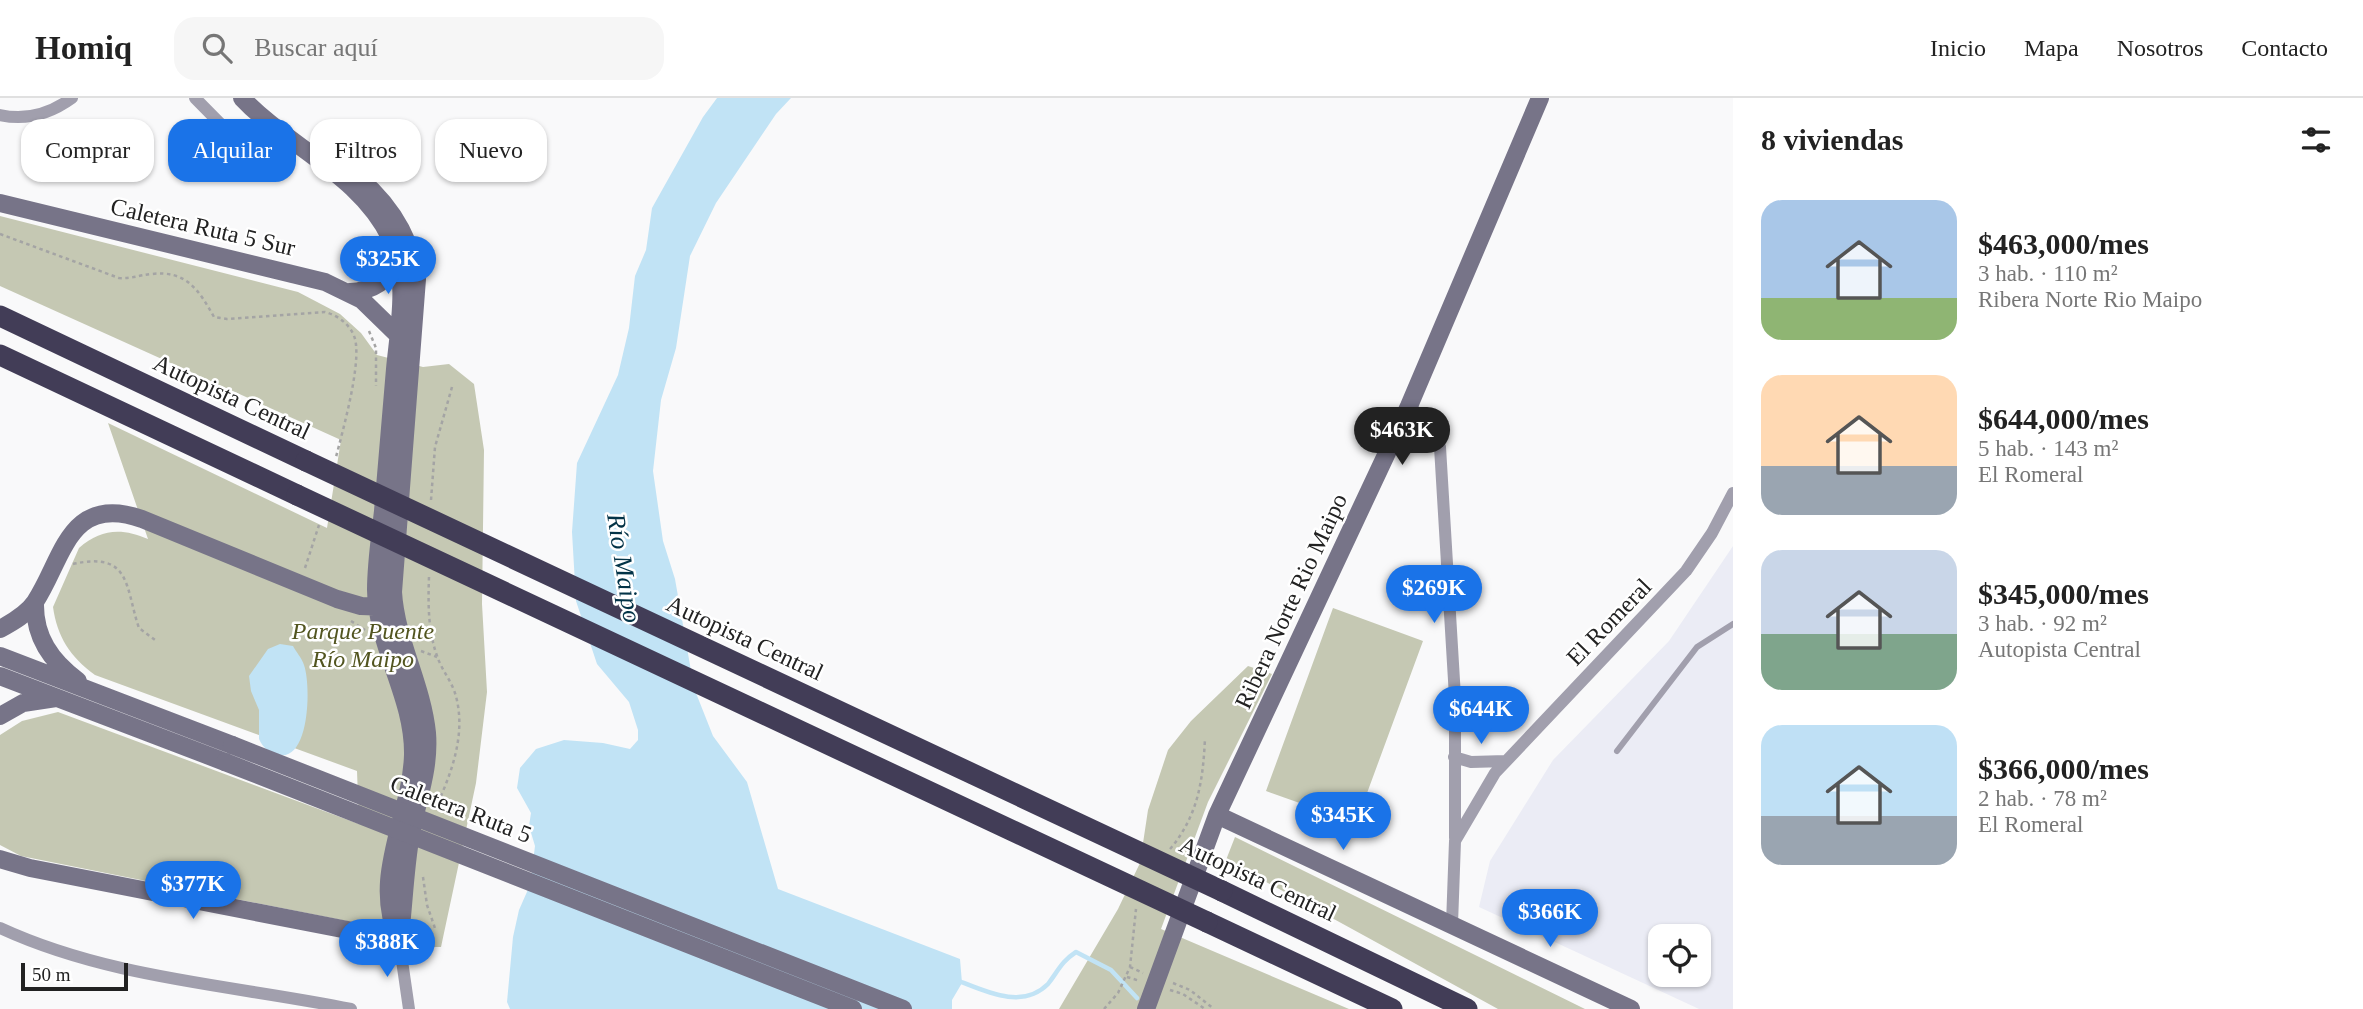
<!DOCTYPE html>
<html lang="es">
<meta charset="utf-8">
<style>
:root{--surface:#fff;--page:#f6f6f6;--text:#222;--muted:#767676;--line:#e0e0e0;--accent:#1a73e8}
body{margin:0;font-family:Georgia,serif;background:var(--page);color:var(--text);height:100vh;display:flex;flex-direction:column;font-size:26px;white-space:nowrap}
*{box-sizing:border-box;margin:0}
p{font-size:23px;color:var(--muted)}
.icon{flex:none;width:38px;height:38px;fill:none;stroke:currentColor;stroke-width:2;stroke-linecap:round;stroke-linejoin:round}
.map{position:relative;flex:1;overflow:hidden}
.panel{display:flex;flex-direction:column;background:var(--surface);width:630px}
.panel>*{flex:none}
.banner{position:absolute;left:21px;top:21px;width:665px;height:63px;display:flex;gap:14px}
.buttons{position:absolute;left:1648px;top:826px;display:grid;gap:14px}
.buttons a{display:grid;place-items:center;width:63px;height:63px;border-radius:14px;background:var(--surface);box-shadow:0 2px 5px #0004;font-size:35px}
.scale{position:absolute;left:21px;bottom:18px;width:107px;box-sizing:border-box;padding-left:7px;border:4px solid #222;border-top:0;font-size:19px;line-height:24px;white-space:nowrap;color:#222;-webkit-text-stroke:5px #fff;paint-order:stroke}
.price{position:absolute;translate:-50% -60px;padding:0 16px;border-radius:24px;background:var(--accent);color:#fff;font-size:23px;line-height:46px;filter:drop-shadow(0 2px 4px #0008)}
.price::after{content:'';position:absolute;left:50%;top:42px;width:21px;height:16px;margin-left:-10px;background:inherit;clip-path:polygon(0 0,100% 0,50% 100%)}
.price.selected{background:#222;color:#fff}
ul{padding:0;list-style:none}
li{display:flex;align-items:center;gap:21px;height:175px;padding:0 28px}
li span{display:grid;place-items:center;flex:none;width:196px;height:140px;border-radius:21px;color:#555}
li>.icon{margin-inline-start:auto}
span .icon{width:84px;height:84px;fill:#fffc;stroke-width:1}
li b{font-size:30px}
h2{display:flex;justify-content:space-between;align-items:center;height:84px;padding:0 28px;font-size:30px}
.tag{padding:0 24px;border-radius:21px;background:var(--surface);box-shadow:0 2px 5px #0004;font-size:24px;line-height:63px}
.tag.selected{background:var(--accent);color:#fff}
header{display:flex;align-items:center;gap:42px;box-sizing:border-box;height:98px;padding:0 35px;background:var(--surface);border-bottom:2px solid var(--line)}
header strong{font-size:33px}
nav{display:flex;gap:38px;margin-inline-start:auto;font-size:24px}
.search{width:490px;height:63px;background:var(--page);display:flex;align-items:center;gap:18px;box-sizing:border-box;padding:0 24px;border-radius:21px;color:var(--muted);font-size:26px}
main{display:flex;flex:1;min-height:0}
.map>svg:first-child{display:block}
.built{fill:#ebecf5;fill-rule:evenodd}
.green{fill:#c5c8b3}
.water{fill:#c1e3f5}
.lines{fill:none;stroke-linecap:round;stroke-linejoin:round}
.stream{stroke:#c1e3f5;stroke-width:4.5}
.path{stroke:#a4a4a4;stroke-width:2.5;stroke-dasharray:3.5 3.5;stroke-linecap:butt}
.lane{stroke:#a19fad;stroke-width:6}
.street{stroke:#a19fad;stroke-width:12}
.secondary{stroke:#777488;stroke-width:18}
.highway{stroke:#423d57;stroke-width:21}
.secondary-bridge{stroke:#777488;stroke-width:18}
.highway-bridge{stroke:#423d57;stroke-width:21}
.labels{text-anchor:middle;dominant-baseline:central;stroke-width:5;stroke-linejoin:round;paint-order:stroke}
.street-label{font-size:24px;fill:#222;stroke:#fff}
.park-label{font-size:24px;font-style:italic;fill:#525520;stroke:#fff}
.water-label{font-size:26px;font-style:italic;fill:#033347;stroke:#fff}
</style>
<header>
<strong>Homiq</strong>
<div class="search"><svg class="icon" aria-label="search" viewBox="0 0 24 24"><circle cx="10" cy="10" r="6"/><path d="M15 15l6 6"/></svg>Buscar aquí</div>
<nav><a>Inicio</a><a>Mapa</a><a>Nosotros</a><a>Contacto</a></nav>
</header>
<main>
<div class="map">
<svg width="1733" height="911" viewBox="0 0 1733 911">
<rect width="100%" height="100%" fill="#f9f9fa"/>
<path class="built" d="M1733,448v463h-34l-220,-102 11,-46 63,-101 116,-119zM1661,838h38v39h-38z"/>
<path class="green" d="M0,118l298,76 42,22 21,19 16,22 46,12 26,-3 25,20 10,66 -2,154 5,88 -11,91 -35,164h-23l-11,-14 -386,-77 -21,-11v-110l22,-14 36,-9 301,112 -2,-53 -262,-96c-25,-18 -38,-39 -42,-68l26,-59c22,-20 44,-20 69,-9l-40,-116 219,105 14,-88 -341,-154z
M1333,510l90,33 -67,182 -90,-32z
M1248,568l24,8 -64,128 -47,127 188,80h-290l59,-100 22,-46 8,-53 20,-60 23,-29z
M1235,739l350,172h-87l-272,-149z"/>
<path class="water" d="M717,0h74l-15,16 -60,89 -26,53 -14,92 -15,52 -8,71 10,70 12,38 19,109 19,48 34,46 31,107 182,70 2,24 -10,17v9h-442l-3,-7 6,-65 6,-27 11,-25 5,-39 -6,-20 2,-13 -14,-25 3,-20 16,-19 28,-9 39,3 27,6 8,-9v-10l-9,-28 -32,-38 -21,-63 -4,-69 5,-69 41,-88 11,-47 6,-52 11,-26 6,-42 51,-91z
M280,546l13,2c3,6 9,12 11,19 7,19 6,94 -24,90 -11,-2 -17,-7 -21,-16v-29l-8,-19 -2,-15 19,-27z"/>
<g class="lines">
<path class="stream" d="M959,883c30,12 64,28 89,3 10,-13 14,-23 28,-32l35,18 26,28"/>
<path class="path" d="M0,136l119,44c13,1 20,-3 33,-4 34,-4 47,16 62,43l13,2 98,-7c15,4 30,16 31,33 3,27 -13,85 -20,112
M369,233l7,17v38
M431,402l4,-53 17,-60
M73,466c59,-13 52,24 66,64l16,12
M305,470l14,-43
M429,479c-1,27 -1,53 8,79 4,12 12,22 17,34 14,40 -2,83 -19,119
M351,523l14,9
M421,553l16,6
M1170,751c28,-33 33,-68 35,-111
M423,779l4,28 9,26
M1130,869l13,6
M1127,879l13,4
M1173,885l17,7 24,19
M1170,892l13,4 22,15
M1104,911l14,-16 12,-26 6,-58"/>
<path class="lane" d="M1617,653l80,-104 36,-23"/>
<path class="street" d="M195,0l66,67c19,7 26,-9 35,-23
M0,17c27,6 50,-1 72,-17
M1409,308l21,19 10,22 15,250v141
M1454,659l17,5 35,-1
M1452,826l3,-83 40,-68 191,-202 26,-38 21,-40
M0,830c110,51 234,57 351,81
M399,842l10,69"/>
<path class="secondary" d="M242,0c46,49 119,77 149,141 18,39 8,88 4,130 -4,48 -8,95 -12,142 -3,27 -7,53 -7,79 1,58 38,107 37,165 -2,63 -43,122 -14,185
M328,58c47,29 81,68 89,123l-24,313c3,49 29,92 34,141 3,36 -10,67 -16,101 -6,34 -7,68 -11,102
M0,105l325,79 37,18 39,38
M349,194c23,0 41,-12 49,-34
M35,504c-1,35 16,59 43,79
M0,531c13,-7 27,-15 35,-27 28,-42 33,-109 107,-83l195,80 24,7 27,1
M0,558l232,89
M0,578l225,86
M0,618l23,-13 33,-5
M1217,717l414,194
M0,761l30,9 369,72
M1146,911l71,-194 192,-409 131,-308"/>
<path class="highway" d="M0,218l306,145
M0,257l297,140
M1222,793l245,118
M1207,824l185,87"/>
<path class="secondary-bridge" d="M232,647l671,264
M225,664l628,247"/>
<path class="highway-bridge" d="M306,363l916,430
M297,397l910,427"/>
</g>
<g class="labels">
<g class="street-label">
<text transform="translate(203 129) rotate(13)">Caletera Ruta 5 Sur</text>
<text transform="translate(232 299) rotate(25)">Autopista Central</text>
<text transform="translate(1291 503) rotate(-65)">Ribera Norte Rio Maipo</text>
<text transform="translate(1609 524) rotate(-46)">El Romeral</text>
<text transform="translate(745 540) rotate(25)">Autopista Central</text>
<text transform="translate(461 711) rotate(21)">Caletera Ruta 5</text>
<text transform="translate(1258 781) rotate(25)">Autopista Central</text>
</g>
<g class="park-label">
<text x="363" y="533">Parque Puente<tspan x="363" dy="28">Río Maipo</tspan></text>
</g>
<g class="water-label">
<text transform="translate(624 470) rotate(81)">Río Maipo</text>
</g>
</g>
</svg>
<div class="buttons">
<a><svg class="icon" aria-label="locate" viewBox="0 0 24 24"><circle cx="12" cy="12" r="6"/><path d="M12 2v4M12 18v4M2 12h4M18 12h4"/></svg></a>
</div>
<div class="scale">50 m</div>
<b class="price" style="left:388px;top:198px">$325K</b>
<b class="price selected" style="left:1402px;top:369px">$463K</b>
<b class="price" style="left:1434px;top:527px">$269K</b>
<b class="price" style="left:1481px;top:648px">$644K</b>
<b class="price" style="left:1343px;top:754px">$345K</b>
<b class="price" style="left:193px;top:823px">$377K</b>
<b class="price" style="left:1550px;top:851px">$366K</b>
<b class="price" style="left:387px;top:881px">$388K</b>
<div class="banner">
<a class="tag">Comprar</a>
<a class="tag selected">Alquilar</a>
<a class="tag">Filtros</a>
<a class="tag">Nuevo</a>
</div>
</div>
<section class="panel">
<h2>8 viviendas<svg class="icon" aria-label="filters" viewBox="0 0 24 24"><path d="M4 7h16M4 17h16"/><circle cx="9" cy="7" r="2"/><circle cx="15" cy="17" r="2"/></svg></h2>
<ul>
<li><span style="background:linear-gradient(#a9c7e8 70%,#8fb573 0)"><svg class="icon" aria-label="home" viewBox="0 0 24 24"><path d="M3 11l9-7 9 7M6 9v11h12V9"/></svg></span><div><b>$463,000/mes</b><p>3 hab. · 110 m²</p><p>Ribera Norte Rio Maipo</p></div></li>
<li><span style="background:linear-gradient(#ffd9b3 65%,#9aa5b1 0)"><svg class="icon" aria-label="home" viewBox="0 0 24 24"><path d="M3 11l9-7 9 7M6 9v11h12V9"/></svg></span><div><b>$644,000/mes</b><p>5 hab. · 143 m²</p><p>El Romeral</p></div></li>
<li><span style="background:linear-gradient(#c9d6e8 60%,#7fa58c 0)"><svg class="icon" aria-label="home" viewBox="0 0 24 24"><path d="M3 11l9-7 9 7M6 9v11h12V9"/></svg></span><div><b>$345,000/mes</b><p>3 hab. · 92 m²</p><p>Autopista Central</p></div></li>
<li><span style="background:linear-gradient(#bfe0f5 65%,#9aa5b1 0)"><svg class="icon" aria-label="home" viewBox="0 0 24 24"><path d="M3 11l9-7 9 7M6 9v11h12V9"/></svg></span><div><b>$366,000/mes</b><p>2 hab. · 78 m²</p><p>El Romeral</p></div></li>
</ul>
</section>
</main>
